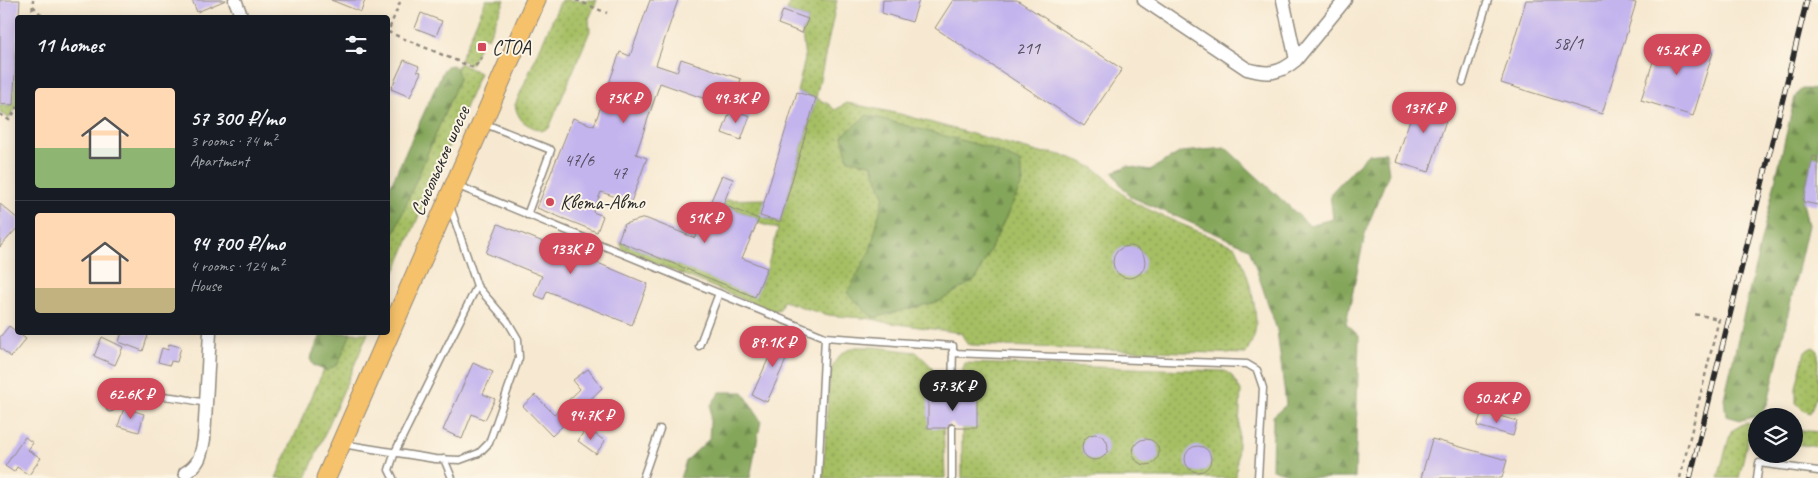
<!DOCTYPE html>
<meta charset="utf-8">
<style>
:root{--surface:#171b24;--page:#242831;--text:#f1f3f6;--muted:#9ea1a6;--line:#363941;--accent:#d1495b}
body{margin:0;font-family:Caveat,sans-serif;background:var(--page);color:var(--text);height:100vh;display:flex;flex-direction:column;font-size:19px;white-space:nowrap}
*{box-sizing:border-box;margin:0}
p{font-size:16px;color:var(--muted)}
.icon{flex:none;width:28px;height:28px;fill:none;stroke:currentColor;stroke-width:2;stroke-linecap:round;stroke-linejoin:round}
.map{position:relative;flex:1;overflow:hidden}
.panel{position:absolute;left:15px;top:15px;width:375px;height:320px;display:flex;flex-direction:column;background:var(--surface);border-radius:5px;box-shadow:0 2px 12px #0003}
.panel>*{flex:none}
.fabs{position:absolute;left:1748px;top:408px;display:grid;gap:10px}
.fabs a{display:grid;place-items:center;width:55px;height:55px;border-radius:50%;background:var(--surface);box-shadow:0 2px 12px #0003;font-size:25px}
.price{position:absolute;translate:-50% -42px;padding:0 11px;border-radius:18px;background:var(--accent);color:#fff;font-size:16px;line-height:32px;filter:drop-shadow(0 1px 2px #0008)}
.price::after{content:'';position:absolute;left:50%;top:30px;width:15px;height:11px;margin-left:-8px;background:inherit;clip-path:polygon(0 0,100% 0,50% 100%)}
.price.current{background:#222;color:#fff}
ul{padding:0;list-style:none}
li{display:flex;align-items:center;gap:15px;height:125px;padding:0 20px}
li+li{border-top:1px solid var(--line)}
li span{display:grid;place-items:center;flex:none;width:140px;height:100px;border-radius:5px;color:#555}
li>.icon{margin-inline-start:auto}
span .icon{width:60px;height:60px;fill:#fffc;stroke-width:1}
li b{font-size:21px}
h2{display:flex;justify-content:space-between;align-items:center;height:60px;padding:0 20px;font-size:21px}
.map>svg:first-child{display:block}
.grass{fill:url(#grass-dots);stroke:#687548}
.forest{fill:url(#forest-firs);stroke:#586842}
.building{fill:#c3b4ee}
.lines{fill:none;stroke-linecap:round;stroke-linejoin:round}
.service-casing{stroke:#918a7e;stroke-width:9}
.minor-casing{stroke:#918a7e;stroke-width:15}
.primary-casing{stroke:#918a7e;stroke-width:21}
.path{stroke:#918a7e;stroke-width:2.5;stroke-dasharray:4 4;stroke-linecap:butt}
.service{stroke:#fff;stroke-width:6}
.minor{stroke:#fff;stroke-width:12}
.primary{stroke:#f5c16b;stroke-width:19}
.rail-casing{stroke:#2b2b2b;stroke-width:5.5}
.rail{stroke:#fcf5e5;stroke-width:4;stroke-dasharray:11;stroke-linecap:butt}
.poi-dot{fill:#d1495b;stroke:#fcf5e5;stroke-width:2}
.labels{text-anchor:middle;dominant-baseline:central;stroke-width:4;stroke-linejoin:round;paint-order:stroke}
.number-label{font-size:18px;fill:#514d5c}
.poi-label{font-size:20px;fill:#2b2b2b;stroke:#fcf5e5;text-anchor:start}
.street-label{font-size:20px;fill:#2b2b2b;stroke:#fcf5e5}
</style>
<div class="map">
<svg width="1818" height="478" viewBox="0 0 1818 478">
<defs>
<pattern id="grass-dots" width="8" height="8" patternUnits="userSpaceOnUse" patternTransform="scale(1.25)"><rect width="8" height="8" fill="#a6bf64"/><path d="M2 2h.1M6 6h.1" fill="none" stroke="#879b53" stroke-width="1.8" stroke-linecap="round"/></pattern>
<pattern id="forest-firs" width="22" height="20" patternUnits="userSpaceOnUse" patternTransform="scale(1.25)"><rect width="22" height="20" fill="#84a65a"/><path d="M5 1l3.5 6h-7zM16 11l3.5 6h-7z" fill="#6c874b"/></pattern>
</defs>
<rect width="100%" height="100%" fill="#fcf5e5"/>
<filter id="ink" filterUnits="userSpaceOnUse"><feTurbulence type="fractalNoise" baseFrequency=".02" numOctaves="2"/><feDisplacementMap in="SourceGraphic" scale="10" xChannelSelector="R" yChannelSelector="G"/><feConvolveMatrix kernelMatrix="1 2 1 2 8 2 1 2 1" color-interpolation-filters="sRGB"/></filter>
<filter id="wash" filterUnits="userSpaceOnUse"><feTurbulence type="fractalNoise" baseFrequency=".0096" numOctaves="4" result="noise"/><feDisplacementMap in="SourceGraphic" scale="20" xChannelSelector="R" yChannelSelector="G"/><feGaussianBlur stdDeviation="1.12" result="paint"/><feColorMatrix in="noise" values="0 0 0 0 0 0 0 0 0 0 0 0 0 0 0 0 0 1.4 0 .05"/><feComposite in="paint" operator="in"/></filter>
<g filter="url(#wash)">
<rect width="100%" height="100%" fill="#f7e9d1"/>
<path class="grass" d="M486,0h19l-17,38 -5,-2 -12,29 -11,-5z
M561,0h36l-8,19 1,12 -41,97 -8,3c-15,-7 -22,-8 -26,-26z
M790,0h47l-21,98 14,7 5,5 12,-7 53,11 141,39c12,-3 44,9 54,16 15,11 26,26 42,35 32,16 66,29 99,43 10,21 25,66 18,89 -2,6 -6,12 -8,18l-274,-9 -5,-1 -6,-11 -77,-11c-18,-6 -37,-4 -55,-7 -16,-3 -30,-10 -46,-14l-3,8 -8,2 -149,-61 -3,-8 135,54 12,-28 11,-39 -20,-6v-4l-46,-19 53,-1 3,13 -2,6 14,4 36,-124 -19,-6 8,-33 -3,-26 6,-14 -21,-8z
M17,39v67l-8,12 -9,-5v-9l12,1z
M459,63l21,10 -92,215v-63z
M340,333h28l-62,145h-30z
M856,347h19l41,5 15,14 11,26 3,86h-122l6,-99c5,-18 8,-26 27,-32z
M1813,347l5,4v41l-8,21 -7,-3 -7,-7v-16l9,-36z
M965,363l260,8 7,5 9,15 -5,87h-274v-98l1,-12z
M1745,423l11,2v14l-8,-1 -9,40h-21l13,-47z
M1794,429l24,3v15l-24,-3z"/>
<path class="forest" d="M453,65c5,3 5,8 6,14l-71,168v-56l56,-122 3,-3z
M1801,89h17v77l-8,5 -7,31 5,23 -40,178 -8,13 -19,4 -15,-4 -2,-18 71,-301z
M867,115l123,33 30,14 3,20 -47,97 -36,22 -67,17 -26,-25 23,-42 14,-56 -13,-31 -23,-4 -6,-24z
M1226,148l83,77 24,-6 -3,-25 38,-40 18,-2 3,21 -23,57 -20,94 13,12 -4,142h-56l-27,-9 1,-53 13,-11 -9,-75 -28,-82 -118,-51 -11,-13 -7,-12 14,-6 23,4 31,-18z
M322,333h29l-13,31 -11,7 -13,-5 -4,-7z
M720,392h23l18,29 -11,57h-70l6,-17 23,-22 2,-34z"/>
<g id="blocks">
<path class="building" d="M0,0h20l-7,105 -13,-1z
M192,0h34l-29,12z
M331,0h34l-4,12z
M650,0h28l-22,65 21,7 4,-13 60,20 -10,29 -71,-25 -24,71 11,4 -16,44 -30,-10 -8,20 10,4 -6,16 -60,-24 36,-90 21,8 26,-74 10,4z
M883,0h36l-7,22 -30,-9z
M953,0h64l105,69 -38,57 -149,-98z
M1526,0h99l11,3 -34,111 -101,-31z
M783,10l25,9 -6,14 -24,-9z
M421,13l21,8 -6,15 -21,-8z
M1661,36l52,16 -20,64 -52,-16z
M404,60l15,6 -2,5 4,1 -11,25 -19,-8z
M797,92l19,6 -36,124 -20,-6z
M1418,95l33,10 -22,67 -33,-10z
M731,109l19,7 -9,24 -19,-7z
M1813,156l5,1v48l-15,-3z
M722,175l11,4 -10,26 36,14 -17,39 25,10 -12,29 -137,-56 6,-17 21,-6 50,20z
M0,204l18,15v8l-18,20z
M498,224l83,33 6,-12 11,4 -5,12 55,23 -16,41 -85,-34 -3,8 -10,-4 8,-19 -56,-23z
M1113 262a16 16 0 1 1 32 0a16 16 0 1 1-32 0Z
M9,326l17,13 -15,18 -11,-9v-11z
M122,332h27l-6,19 -24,-9z
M779,335l15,7 -27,60 -15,-7z
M102,337l21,10 -8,18 -21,-9z
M169,344l12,3 -4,15 -6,-1 -1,4 -12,-3 4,-14 6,2z
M473,363l20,9 -10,22 12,5 -10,21 -13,-6 -10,25 -19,-9z
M588,369l14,19 -50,48 -29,-30 12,-11 19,19 26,-25 -7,-9z
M928,396h19l2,4 3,1 5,-5h20v32h-20l-5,-5 -3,1 -2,4h-19z
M124,408l20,6 -5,18 -21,-6z
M1482,411l35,10 -4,15 -36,-10z
M586,428l19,13 -9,13 -18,-13z
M1082 447a13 13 0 1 1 26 0a13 13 0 1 1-26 0Z
M25,437l8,6 -5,7 13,8 -12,17 -12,-8 -3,5 -9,-6z
M1432,439l75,21 -5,18h-81z
M1133 452a13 13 0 1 1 26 0a13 13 0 1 1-26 0Z
M1185 459a13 13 0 1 1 26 0a13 13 0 1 1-26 0Z"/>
</g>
</g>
<g filter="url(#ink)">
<use href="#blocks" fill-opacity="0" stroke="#918a7e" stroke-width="1"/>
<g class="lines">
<defs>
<path id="service" d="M1463,82l25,-82
M483,123l68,27 -24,65
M456,185l369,152 128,9 -1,50
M699,346l20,-53
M952,353l295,11 10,6 6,18 -5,90
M110,408c6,-3 12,-7 18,-9 25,-7 53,-1 78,4
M342,444l93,15 25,1 19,-7 10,-10 30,-85 -1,-19 -10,-17 -31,-36 -27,-80
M444,459l8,19
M393,478l-4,-8 6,-18 82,-166
M643,478l17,-49
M818,478l7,-141
M952,478v-50
M1757,478l2,-15 59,8"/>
<path id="minor" d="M235,0l7,18
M1144,0l103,69c21,6 32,5 49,-9l49,-60
M1283,0l13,60
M185,473c15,-9 16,-18 19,-34l6,-107"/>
<path id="primary" d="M326,478l210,-478"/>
</defs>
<use href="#service" class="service-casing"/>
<use href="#minor" class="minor-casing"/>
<use href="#primary" class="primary-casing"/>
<path class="path" d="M576,0l31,13
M400,2l-12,30 86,36 8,-11
M33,6l11,12
M32,18l1,-18
M0,114l9,6 9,-13
M1680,478l39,-159 -25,-5"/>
<use href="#service" class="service"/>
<use href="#minor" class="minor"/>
<use href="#primary" class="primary"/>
<defs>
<path id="rail" d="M1690,478l117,-478"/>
</defs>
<use href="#rail" class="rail-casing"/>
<use href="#rail" class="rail"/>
</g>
</g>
<g class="poi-dot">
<rect x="477" y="42" width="10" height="10" rx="2.5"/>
<circle cx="550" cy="202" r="5"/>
</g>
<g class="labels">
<g class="number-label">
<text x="1568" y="43">58/1</text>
<text x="1028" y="48">211</text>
<text x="579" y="160">47/6</text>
<text x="619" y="173">47</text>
</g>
<g class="poi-label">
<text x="492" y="47">СТОА</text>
<text x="560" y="202">Квета-Авто</text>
</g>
<g class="street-label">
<text transform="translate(440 161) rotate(-66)">Сысольское шоссе</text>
</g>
</g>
</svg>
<div class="fabs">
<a><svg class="icon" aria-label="layers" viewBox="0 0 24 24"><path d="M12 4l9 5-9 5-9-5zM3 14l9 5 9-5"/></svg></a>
</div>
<b class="price" style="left:1677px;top:76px">45.2K ₽</b>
<b class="price" style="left:624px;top:124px">75K ₽</b>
<b class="price" style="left:736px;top:124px">49.3K ₽</b>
<b class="price" style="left:1424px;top:134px">137K ₽</b>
<b class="price" style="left:705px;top:244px">51K ₽</b>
<b class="price" style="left:571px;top:275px">133K ₽</b>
<b class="price" style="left:773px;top:368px">89.1K ₽</b>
<b class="price current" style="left:953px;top:412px">57.3K ₽</b>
<b class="price" style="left:131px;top:420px">62.6K ₽</b>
<b class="price" style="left:1497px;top:424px">50.2K ₽</b>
<b class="price" style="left:591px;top:441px">94.7K ₽</b>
<section class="panel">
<h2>11 homes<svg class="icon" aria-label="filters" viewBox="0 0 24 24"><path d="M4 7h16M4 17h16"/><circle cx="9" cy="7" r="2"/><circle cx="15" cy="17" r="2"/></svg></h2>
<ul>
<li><span style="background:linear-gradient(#ffd9b3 60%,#8fb573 0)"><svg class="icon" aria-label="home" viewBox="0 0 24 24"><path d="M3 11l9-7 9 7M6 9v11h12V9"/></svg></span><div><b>57 300 ₽/mo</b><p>3 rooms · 74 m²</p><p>Apartment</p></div></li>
<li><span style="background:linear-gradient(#ffd9b3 75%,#c2b280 0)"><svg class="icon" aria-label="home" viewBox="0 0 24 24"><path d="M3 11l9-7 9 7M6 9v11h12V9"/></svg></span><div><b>94 700 ₽/mo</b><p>4 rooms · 124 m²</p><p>House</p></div></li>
</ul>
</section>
</div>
